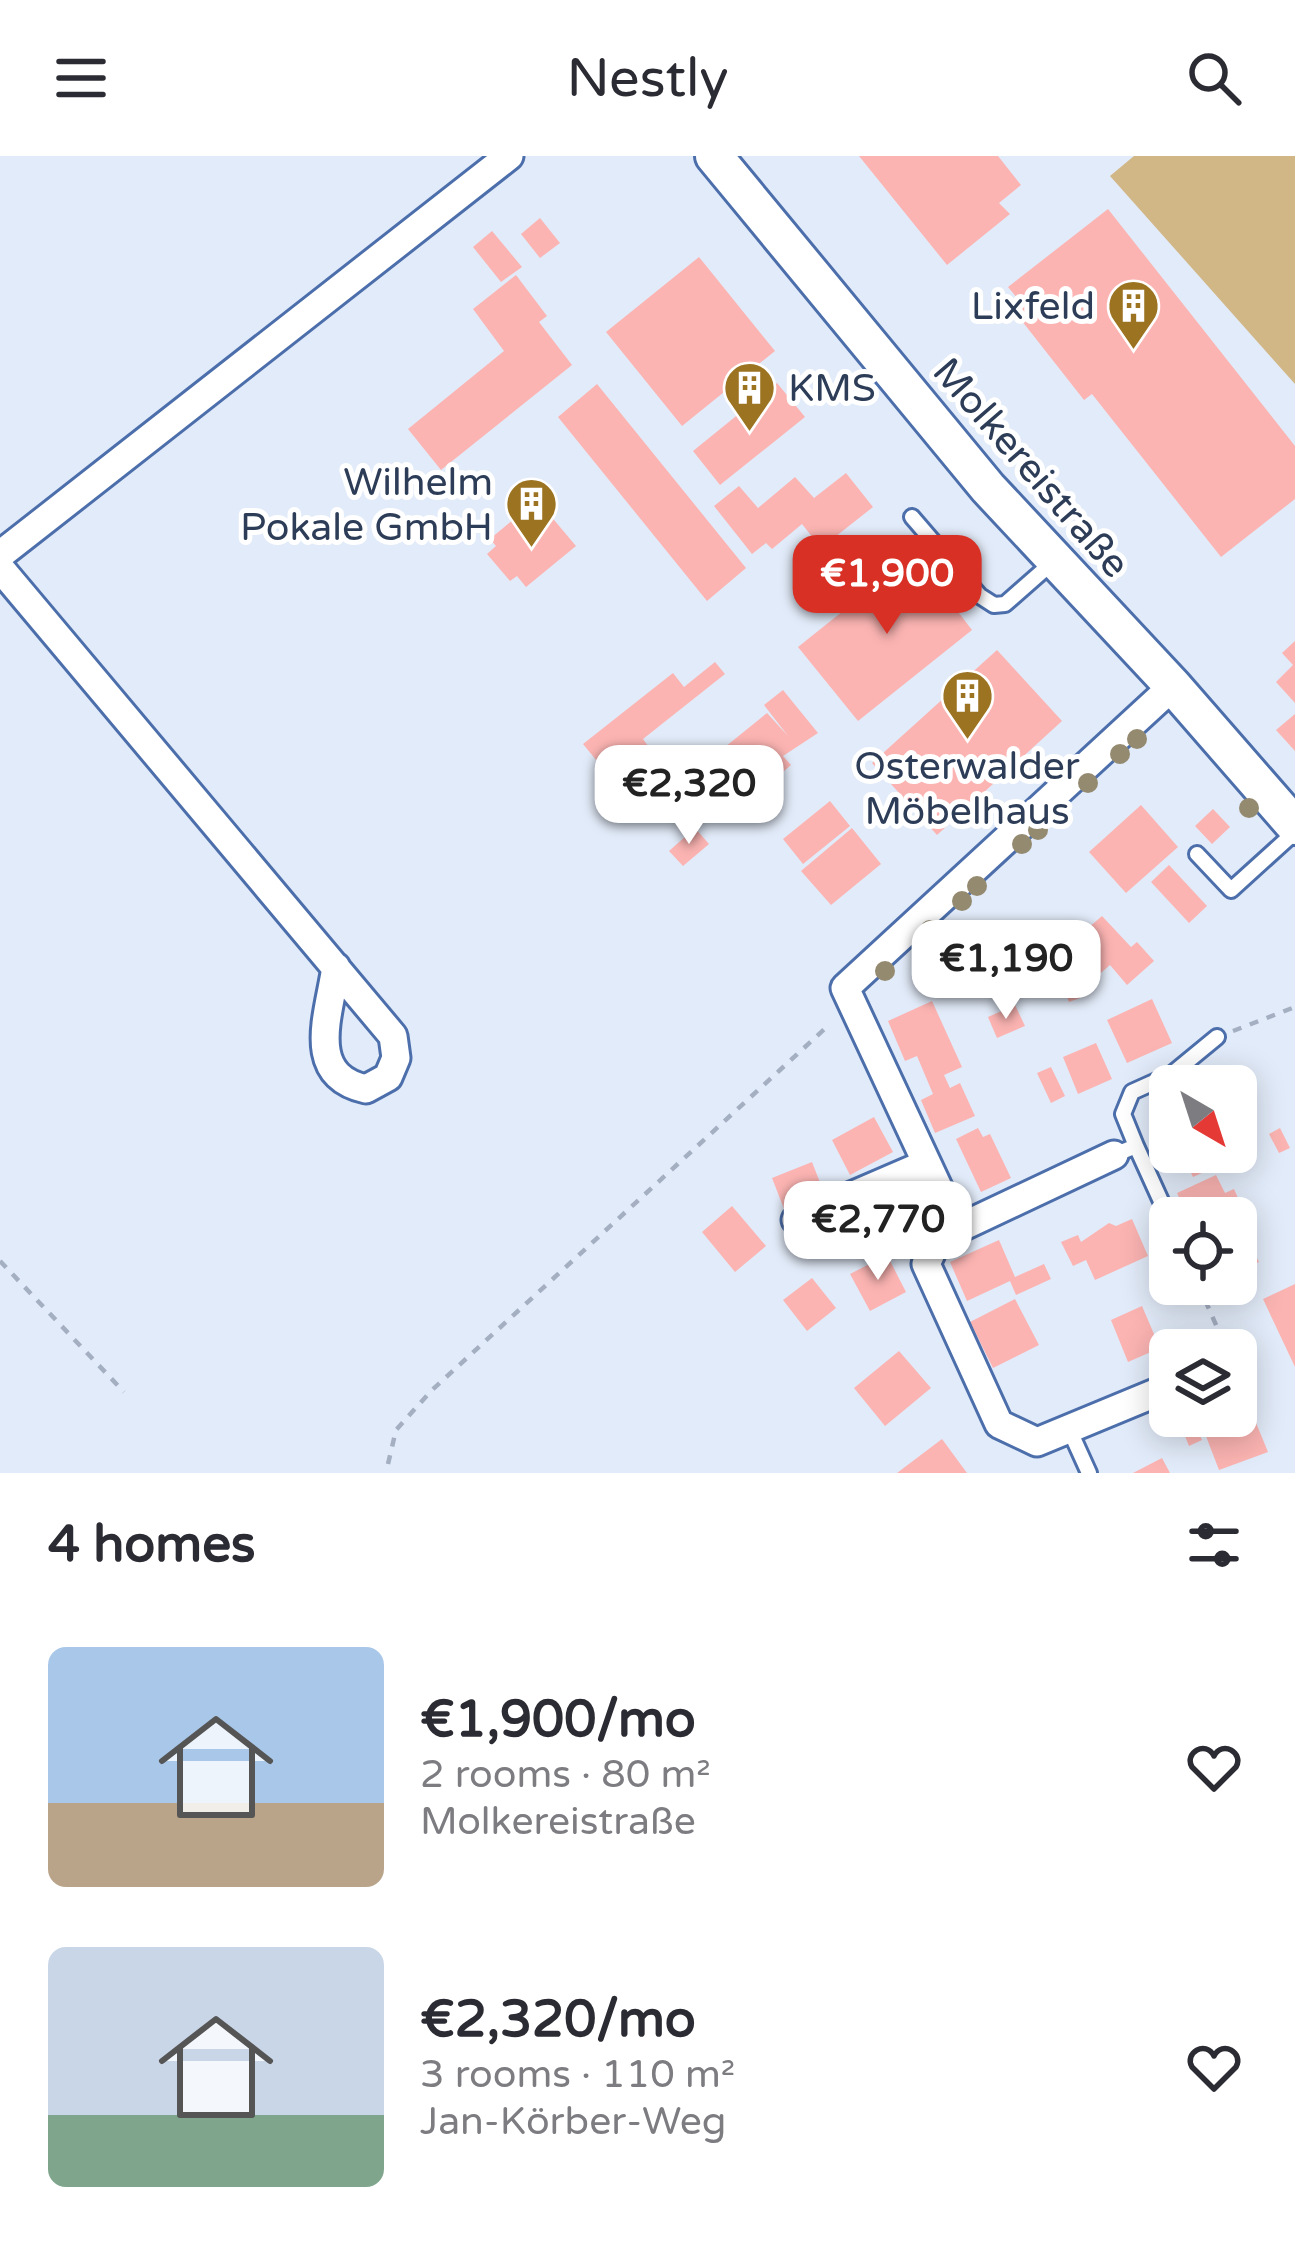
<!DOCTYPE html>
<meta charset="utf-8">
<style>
:root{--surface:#fff;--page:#f7f7f7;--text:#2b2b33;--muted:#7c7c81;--accent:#d93025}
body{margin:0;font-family:"Varela Round",sans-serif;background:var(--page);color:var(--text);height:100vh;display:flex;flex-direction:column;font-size:45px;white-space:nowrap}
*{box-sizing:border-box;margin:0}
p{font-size:39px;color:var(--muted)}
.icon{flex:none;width:66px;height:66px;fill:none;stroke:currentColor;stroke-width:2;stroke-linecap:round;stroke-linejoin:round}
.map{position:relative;height:1317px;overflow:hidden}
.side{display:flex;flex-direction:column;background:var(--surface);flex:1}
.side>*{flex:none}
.needle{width:78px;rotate:141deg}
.fabs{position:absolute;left:1149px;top:909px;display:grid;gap:24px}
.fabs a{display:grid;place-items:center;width:108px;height:108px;border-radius:18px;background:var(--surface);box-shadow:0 6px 30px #0003;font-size:60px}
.price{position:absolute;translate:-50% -102px;padding:0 27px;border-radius:24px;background:#fff;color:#222;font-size:39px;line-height:78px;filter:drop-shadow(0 3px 6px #0008)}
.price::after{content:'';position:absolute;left:50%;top:72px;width:36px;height:27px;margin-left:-18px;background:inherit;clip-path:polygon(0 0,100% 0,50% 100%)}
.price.current{background:var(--accent);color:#fff}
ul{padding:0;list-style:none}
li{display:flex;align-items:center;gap:36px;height:300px;padding:0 48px}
li span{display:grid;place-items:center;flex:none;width:336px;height:240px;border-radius:18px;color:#555}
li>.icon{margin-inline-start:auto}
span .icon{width:144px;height:144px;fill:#fffc;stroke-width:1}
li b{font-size:51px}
h2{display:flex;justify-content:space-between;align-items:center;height:144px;padding:0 48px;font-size:51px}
header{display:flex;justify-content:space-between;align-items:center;height:156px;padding:0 48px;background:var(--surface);font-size:54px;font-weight:600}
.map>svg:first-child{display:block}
.green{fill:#d1b686}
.building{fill:#fbb4b2}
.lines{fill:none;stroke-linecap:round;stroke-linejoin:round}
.service-casing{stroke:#4c6fac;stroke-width:20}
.minor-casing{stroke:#4c6fac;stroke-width:33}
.tertiary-casing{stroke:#4c6fac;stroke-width:42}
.path{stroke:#a4afc2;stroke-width:4.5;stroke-dasharray:9 9;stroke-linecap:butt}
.service{stroke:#fff;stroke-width:14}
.minor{stroke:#fff;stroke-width:27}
.tertiary{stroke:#fff;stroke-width:36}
.tree{fill:#948a70}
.labels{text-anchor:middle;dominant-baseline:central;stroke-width:10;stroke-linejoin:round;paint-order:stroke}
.poi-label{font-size:39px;fill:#2d3d58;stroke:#fff;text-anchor:end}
.street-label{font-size:39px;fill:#2d3d58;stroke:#fff}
</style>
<header><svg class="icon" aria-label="menu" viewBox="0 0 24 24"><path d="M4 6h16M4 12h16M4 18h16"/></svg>Nestly<svg class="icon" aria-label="search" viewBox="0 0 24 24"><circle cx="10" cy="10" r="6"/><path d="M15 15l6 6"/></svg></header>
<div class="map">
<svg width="1295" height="1317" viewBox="0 0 1295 1317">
<rect width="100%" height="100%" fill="#e2ebf9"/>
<path class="green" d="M1134,0h161v228l-185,-208z"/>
<path class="building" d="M859,0h139l23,29 -22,18 11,11 -63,51z
M1108,53l187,237v53l-74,58 -129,-163 -8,6 -70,-89 9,-6 -15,-18z
M540,62l20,25 -20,15 -19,-24z
M492,75l30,36 -21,15 -28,-35z
M699,101l76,94 -93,75 -76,-94z
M516,119l31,41 -8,6 33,43 -131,105 -33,-41 96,-78 -31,-42z
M777,227l28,34 -85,68 -27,-34z
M597,228l149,184 -39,33 -149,-184z
M846,317l27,34 -52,41 -19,-24 -30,25 -6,-6 -14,11 -38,-48 25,-20 19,22 37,-31 19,21z
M544,352l32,38 -50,41 -9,-11 -7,5 -23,-27 9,-8 -6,-7 30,-25 7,8z
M913,399l15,18 9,-6 17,22 -8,7 26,34 -114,91 -60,-74z
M1295,485v62l-19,-21 17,-17 -11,-12z
M997,494l65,71 -125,114 -65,-72z
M715,506l10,12 -82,65 5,7 -38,31 -27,-33 90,-71 11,14z
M783,534l35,43 -35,23 8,9 -15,13 -7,-8 -19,16 6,7 -5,4 6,5 -14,11 -6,-5 -10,8 -21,-24 29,-23 -15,-18 47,-38 21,23 -24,-31z
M1295,558v37l-19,-21z
M830,645l20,25 -47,38 -20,-25z
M1141,649l37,42 -52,46 -37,-41z
M1213,653l17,18 -18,17 -17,-18z
M695,672l14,16 -26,22 -14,-15z
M852,672l29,36 -50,41 -30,-34z
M1169,709l38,41 -18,17 -38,-41z
M1102,760l29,31 6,-5 17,19 -27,24 -17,-20 -22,19 -9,-11 -8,3 9,22 -11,4 -17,-41 11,-6 -3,-3z
M1008,774l21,43 -39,19 -21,-43z
M1152,843l20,44 -45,20 -20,-43z
M932,845l30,66 -18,8 6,13 10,-5 15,33 -40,17 -14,-33 12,-6 -16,-38 -12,5 -17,-40z
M1015,849l10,21 -28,12 -9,-21z
M1096,887l16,36 -34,15 -15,-37z
M1051,911l14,29 -14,7 -14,-30z
M874,961l19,35 -43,23 -18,-35z
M978,972l5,9 7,-3 21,44 -30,14 -25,-53z
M1280,972l10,20 -11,5 -10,-19z
M1181,996h38l5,11 -31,14z
M812,1006l14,36 -40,16 -14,-36z
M1216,1019l9,18 9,-4 8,18 -24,11h-30l-11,-25z
M732,1050l34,40 -31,26 -33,-40z
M1132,1063l16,37 -53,24 -9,-20 -13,6 -12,-24 17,-7 3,7 28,-19 7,3z
M1244,1077l15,29 -23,11v-36z
M999,1084l16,37 29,-13 7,15 -35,16 -6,-14 -43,20 -17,-39z
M887,1099l19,37 -36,19 -20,-37z
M812,1122l24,30 -29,23 -24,-31z
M1295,1128v83l-32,-68z
M1015,1143l24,46 -46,23 -23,-46z
M1142,1150l18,42 -32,14 -17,-42z
M899,1195l32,37 -46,38 -31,-38z
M1252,1257l16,39 -49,18 -15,-39z
M1177,1260h15l10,24 -13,6z
M942,1283l25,34h-70z
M1162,1302l8,15h-37z"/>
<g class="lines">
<defs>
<path id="service" d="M912,361l68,79 14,9 11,-1 49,-43
M1197,698l34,36 64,-58
M1136,990l34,75
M1114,999l22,-9 -13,-32 9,-22 40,-18 45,-37
M1070,1275l19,42"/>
<path id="minor" d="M0,399l509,-399
M0,412l393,468 3,22 -8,19 -22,12c-62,-14 -37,-74 -30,-122
M1114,999l-176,83 -12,26 73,160 38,18 133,-55
M796,1064l130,-56
M957,1072l-112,-240 328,-302"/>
<path id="tertiary" d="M714,0l274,332 185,198 122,140"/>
</defs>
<use href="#service" class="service-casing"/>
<use href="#minor" class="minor-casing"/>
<use href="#tertiary" class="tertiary-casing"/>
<path class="path" d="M1233,875l62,-24
M0,1105l124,131
M1198,1128l29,66
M388,1308l8,-34 35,-39 399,-367"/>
<use href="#service" class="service"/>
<use href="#minor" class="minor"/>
<use href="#tertiary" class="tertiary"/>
</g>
<g class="tree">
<circle cx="1137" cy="583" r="10"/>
<circle cx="1120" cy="598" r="10"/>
<circle cx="1088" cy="627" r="10"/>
<circle cx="1249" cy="652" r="10"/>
<circle cx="1056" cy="658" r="10"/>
<circle cx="1038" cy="674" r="10"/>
<circle cx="1022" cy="688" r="10"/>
<circle cx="977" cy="730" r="10"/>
<circle cx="962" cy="745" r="10"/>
<circle cx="930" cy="774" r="10"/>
<circle cx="885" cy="815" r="10"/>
</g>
<defs>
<symbol id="building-pin" viewBox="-11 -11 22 30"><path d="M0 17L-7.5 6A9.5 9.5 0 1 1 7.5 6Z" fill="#9c7321" stroke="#fff"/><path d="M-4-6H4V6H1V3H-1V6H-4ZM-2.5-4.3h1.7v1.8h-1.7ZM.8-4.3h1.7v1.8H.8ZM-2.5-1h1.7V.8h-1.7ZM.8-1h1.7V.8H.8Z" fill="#fff"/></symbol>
</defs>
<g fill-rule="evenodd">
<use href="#building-pin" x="1104" y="120" width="59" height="81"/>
<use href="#building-pin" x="720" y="202" width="59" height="81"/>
<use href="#building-pin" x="502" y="318" width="59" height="81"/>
<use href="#building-pin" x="938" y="510" width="59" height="81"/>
</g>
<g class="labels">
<g class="poi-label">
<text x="1095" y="150">Lixfeld</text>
<text x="788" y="232" text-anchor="start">KMS</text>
<text x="493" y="326">Wilhelm<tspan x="493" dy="45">Pokale GmbH</tspan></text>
<text x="967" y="610" text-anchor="middle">Osterwalder<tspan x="967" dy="45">Möbelhaus</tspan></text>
</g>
<g class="street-label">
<text transform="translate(1031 312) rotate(49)">Molkereistraße</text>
</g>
</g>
</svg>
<div class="fabs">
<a><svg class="needle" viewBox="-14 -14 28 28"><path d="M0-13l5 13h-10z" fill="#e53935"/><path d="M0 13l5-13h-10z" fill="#7c7c81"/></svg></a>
<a><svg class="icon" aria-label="locate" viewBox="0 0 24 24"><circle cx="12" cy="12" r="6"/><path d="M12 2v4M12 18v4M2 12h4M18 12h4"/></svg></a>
<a><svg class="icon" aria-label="layers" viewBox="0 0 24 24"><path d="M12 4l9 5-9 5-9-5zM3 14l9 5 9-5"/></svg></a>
</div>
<b class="price current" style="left:887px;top:481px">€1,900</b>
<b class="price" style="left:689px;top:691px">€2,320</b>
<b class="price" style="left:1006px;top:866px">€1,190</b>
<b class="price" style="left:878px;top:1127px">€2,770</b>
</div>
<section class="side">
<h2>4 homes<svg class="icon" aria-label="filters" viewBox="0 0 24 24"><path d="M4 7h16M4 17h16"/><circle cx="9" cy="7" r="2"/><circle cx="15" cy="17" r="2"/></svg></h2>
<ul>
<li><span style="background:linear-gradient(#a9c7e8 65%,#b9a48a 0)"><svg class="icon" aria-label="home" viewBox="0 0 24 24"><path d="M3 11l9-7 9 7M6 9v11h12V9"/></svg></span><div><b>€1,900/mo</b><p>2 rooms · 80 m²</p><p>Molkereistraße</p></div><svg class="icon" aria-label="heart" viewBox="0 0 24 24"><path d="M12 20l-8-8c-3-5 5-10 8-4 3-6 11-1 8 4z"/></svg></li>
<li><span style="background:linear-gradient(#c9d6e8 70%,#7fa58c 0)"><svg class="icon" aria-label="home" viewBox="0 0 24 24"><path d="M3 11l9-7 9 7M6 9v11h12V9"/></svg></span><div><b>€2,320/mo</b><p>3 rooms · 110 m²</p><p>Jan-Körber-Weg</p></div><svg class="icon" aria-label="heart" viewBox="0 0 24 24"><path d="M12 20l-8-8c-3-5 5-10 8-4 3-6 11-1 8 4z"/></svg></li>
</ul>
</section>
